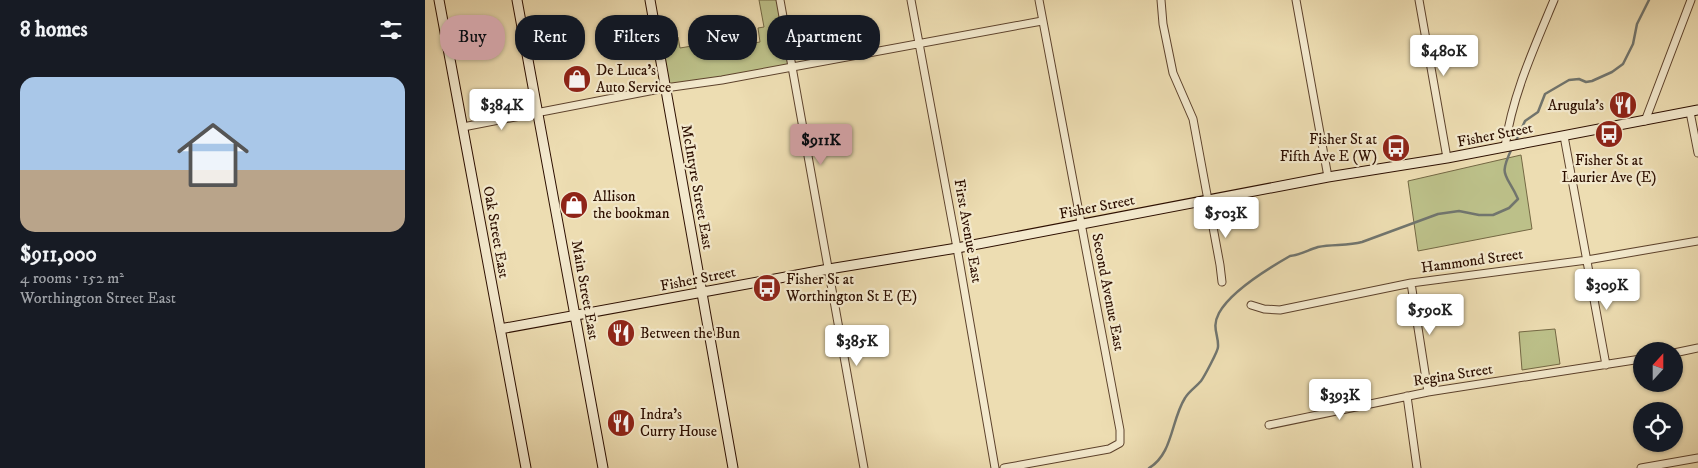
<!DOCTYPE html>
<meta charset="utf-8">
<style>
:root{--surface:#171b24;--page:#242831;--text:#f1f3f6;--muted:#9ea1a6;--line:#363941;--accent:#c59692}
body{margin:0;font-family:"IM FELL DW Pica",serif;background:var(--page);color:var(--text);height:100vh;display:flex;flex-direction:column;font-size:19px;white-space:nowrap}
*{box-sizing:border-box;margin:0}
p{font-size:16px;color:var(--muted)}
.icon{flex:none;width:28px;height:28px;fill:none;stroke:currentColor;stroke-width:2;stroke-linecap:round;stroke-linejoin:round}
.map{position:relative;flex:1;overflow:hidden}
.details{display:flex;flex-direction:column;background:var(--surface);width:425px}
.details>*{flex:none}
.hud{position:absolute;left:15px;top:15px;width:475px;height:45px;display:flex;gap:10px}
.needle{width:32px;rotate:21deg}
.buttons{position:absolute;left:1208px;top:342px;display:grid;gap:10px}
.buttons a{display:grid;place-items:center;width:50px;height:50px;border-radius:50%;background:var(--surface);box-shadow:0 1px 4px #0004;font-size:25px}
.price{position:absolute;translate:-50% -42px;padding:0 11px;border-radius:5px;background:#fff;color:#222;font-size:16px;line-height:32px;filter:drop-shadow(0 1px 2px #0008)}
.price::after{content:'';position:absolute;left:50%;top:30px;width:15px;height:11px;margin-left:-8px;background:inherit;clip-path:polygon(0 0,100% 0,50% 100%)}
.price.selected{background:var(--accent);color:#111}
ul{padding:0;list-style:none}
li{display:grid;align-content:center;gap:10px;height:265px;padding:0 20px}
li+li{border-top:1px solid var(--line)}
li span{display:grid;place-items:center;height:155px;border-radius:15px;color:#555}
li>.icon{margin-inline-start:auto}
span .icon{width:90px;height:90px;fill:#fffc;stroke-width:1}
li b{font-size:21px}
h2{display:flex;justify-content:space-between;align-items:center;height:60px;padding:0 20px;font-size:21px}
.tag{padding:0 18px;border-radius:20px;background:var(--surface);box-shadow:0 1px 4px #0004;font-size:18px;line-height:45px}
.tag.selected{background:var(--accent);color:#111}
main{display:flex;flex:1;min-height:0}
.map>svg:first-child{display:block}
.green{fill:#bcc089;stroke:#746844}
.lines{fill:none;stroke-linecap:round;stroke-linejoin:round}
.stream{stroke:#71756e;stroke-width:2.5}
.street-casing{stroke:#5d422c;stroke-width:9}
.secondary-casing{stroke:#2d0f00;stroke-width:11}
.street{stroke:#f3e9cd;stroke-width:7}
.secondary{stroke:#f3e9cd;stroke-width:9}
.labels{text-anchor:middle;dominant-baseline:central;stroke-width:4.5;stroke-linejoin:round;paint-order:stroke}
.poi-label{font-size:15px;fill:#2d0f00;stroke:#f3e9cd;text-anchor:start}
.street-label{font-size:15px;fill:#2d0f00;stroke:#f3e9cd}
</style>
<main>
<section class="details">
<h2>8 homes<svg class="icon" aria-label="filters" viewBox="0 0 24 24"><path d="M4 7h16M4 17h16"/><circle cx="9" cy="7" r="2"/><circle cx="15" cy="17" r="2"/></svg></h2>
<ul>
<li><span style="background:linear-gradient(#a9c7e8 60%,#b9a48a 0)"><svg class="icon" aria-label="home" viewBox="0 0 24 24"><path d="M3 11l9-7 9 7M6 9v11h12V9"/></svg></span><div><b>$911,000</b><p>4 rooms · 152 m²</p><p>Worthington Street East</p></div></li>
</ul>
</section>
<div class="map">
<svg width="1273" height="468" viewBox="0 0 1273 468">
<rect width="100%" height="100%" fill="#edddb2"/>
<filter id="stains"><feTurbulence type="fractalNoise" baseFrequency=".004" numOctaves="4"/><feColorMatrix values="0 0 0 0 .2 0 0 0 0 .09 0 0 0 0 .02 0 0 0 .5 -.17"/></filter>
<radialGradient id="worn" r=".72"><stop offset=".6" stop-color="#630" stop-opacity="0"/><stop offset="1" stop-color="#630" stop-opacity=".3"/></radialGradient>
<path class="green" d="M334,0h21l13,67 -128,21 -8,-47 21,-4 2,11 42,-7 1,7 37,-6 -2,-14 6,-1z
M1096,155l11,74 -114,22 -10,-70z
M1130,329l5,35 -38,6 -3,-38z"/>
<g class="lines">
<path class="stream" d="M1090,143l10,-22 13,-9 7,-18 24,-14 10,-1 7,3 6,-1 20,-9 11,-8 10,-20 4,-20 12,-24
M724,468c24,-14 22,-48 36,-70 4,-7 11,-11 16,-17 3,-4 17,-30 17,-34 1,-12 -7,-19 1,-34 12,-22 50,-45 71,-57 10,-1 18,-6 28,-9 15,-3 30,-1 44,-5l76,-28 21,-3 20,4h14l16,-7 9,-9c-12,-27 -20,-21 -6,-51"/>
<defs>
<path id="street" d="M355,0l84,468
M486,0l46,248 38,220
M736,0l2,24 10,49 20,46 27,146 2,17
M871,0l32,177
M994,0l28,158
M1265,112l8,41
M1220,121l46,-121
M38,127l202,-39 57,-8 320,-59
M1139,136l42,229
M1080,147c7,-51 29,-99 49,-147
M986,283l17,109
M826,305l13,4 16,1 131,-27 176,-23 111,-19
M1249,353l24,-5
M982,396l10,72
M844,425l159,-33 213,-33
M579,468l105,-19 11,-6v-13l-81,-430
M1216,468l57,-10"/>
<path id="secondary" d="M14,0l87,468
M92,0l86,468
M225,0l83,468
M75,329l329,-60 128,-21 371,-71 119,-19 251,-48"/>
</defs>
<use href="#street" class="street-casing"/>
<use href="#secondary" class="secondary-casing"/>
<use href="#street" class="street"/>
<use href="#secondary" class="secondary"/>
</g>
<defs>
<symbol id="shop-disc" viewBox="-11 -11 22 22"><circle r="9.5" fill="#8f2418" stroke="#f3e9cd"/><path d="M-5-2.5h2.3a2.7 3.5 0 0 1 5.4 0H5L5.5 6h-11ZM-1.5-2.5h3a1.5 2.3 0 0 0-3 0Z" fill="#fff"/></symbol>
<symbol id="restaurant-disc" viewBox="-11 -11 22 22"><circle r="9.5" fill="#8f2418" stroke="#f3e9cd"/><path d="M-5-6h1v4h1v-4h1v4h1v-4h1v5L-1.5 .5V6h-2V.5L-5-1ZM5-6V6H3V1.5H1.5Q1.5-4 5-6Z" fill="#fff"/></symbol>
<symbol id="bus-disc" viewBox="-11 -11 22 22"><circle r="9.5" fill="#8f2418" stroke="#f3e9cd"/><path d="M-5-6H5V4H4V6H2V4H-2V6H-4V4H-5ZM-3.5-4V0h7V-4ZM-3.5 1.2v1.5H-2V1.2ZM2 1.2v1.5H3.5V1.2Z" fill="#fff"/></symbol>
</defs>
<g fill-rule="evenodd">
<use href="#shop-disc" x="136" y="63" width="32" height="32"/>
<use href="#restaurant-disc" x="1182" y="89" width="32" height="32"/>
<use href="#bus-disc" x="1168" y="118" width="32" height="32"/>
<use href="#bus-disc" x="955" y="132" width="32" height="32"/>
<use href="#shop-disc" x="133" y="189" width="32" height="32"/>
<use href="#bus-disc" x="326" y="272" width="32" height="32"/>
<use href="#restaurant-disc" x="180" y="317" width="32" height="32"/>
<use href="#restaurant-disc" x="180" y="407" width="32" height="32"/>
</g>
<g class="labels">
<g class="poi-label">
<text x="171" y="70">De Luca's<tspan x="171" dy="17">Auto Service</tspan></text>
<text x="1179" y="105" text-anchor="end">Arugula’s</text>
<text x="952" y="139" text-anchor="end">Fisher St at<tspan x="952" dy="17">Fifth Ave E (W)</tspan></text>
<text x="1184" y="160" text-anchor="middle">Fisher St at<tspan x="1184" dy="17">Laurier Ave (E)</tspan></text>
<text x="168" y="196">Allison<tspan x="168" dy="17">the bookman</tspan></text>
<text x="361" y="279">Fisher St at<tspan x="361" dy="17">Worthington St E (E)</tspan></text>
<text x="215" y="333">Between the Bun</text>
<text x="215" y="414">Indra's<tspan x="215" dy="17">Curry House</tspan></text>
</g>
<g class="street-label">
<text transform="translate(1070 135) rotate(-11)">Fisher Street</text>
<text transform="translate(272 187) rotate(80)">McIntyre Street East</text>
<text transform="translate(672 207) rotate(-11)">Fisher Street</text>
<text transform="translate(543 231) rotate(80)">First Avenue East</text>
<text transform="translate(71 232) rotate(80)">Oak Street East</text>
<text transform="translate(1047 261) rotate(-8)">Hammond Street</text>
<text transform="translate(273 279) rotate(-11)">Fisher Street</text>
<text transform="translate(160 290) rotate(80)">Main Street East</text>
<text transform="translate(683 292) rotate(79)">Second Avenue East</text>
<text transform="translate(1028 375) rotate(-9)">Regina Street</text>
</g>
</g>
<rect width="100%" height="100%" filter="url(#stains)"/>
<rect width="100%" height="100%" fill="url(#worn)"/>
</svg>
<div class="buttons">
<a><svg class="needle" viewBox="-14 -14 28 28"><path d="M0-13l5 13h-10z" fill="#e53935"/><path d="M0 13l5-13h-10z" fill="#9ea1a6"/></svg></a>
<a><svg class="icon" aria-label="locate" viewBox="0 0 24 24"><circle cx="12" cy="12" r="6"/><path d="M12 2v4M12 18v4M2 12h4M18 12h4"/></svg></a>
</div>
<b class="price" style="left:1019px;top:77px">$480K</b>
<b class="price" style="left:77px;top:131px">$384K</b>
<b class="price selected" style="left:396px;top:166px">$911K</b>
<b class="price" style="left:801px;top:239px">$503K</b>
<b class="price" style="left:1182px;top:311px">$309K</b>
<b class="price" style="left:1005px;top:336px">$590K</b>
<b class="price" style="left:432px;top:367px">$385K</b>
<b class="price" style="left:915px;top:421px">$393K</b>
<div class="hud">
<a class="tag selected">Buy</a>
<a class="tag">Rent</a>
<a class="tag">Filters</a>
<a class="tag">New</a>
<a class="tag">Apartment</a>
</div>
</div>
</main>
